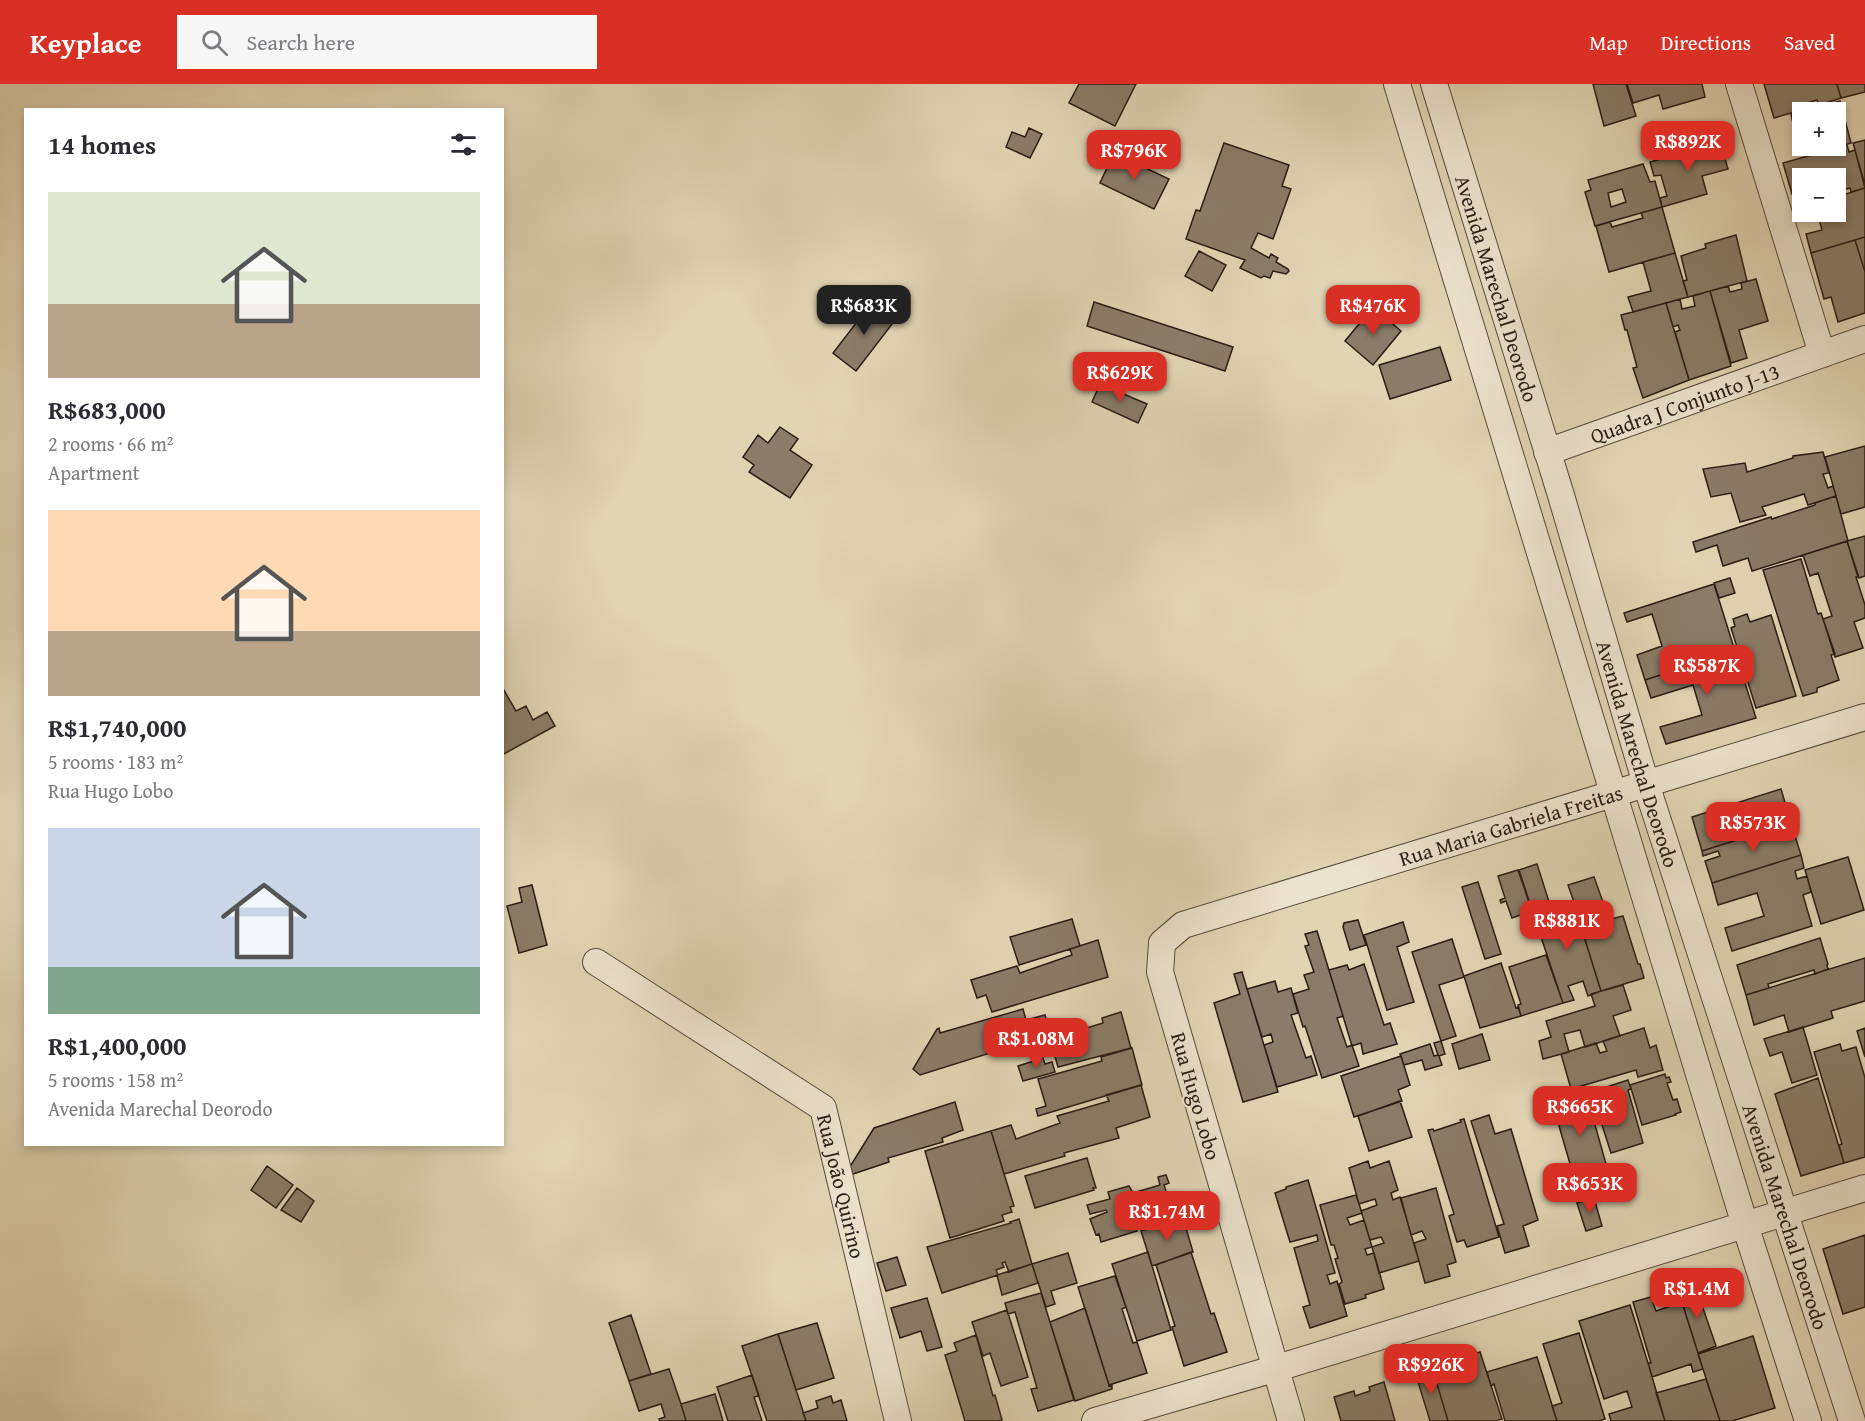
<!DOCTYPE html>
<meta charset="utf-8">
<style>
:root{--surface:#fff;--page:#f7f7f7;--text:#2b2b33;--muted:#7c7c81;--accent:#d93025}
body{margin:0;font-family:"Gentium Book Plus",serif;background:var(--page);color:var(--text);height:100vh;display:flex;flex-direction:column;font-size:22px;white-space:nowrap}
*{box-sizing:border-box;margin:0}
p{font-size:20px;color:var(--muted)}
.icon{flex:none;width:33px;height:33px;fill:none;stroke:currentColor;stroke-width:2;stroke-linecap:round;stroke-linejoin:round}
.map{position:relative;flex:1;overflow:hidden}
.details{position:absolute;left:24px;top:24px;width:480px;height:1038px;display:flex;flex-direction:column;background:var(--surface);border-radius:0px;box-shadow:0 3px 9px #0003}
.details>*{flex:none}
.fabs{position:absolute;left:1792px;top:18px;display:grid;gap:12px}
.fabs a{display:grid;place-items:center;width:54px;height:54px;border-radius:0px;background:var(--surface);box-shadow:0 3px 9px #0003;font-size:30px}
.price{position:absolute;translate:-50% -51px;padding:0 14px;border-radius:12px;background:var(--accent);color:#fff;font-size:20px;line-height:39px;filter:drop-shadow(0 2px 3px #0008)}
.price::after{content:'';position:absolute;left:50%;top:36px;width:18px;height:14px;margin-left:-9px;background:inherit;clip-path:polygon(0 0,100% 0,50% 100%)}
.price.on{background:#222;color:#fff}
ul{padding:0;list-style:none}
li{display:grid;align-content:center;gap:12px;height:318px;padding:0 24px}
li span{display:grid;place-items:center;height:186px;border-radius:0px;color:#555}
li>.icon{margin-inline-start:auto}
span .icon{width:108px;height:108px;fill:#fffc;stroke-width:1}
li b{font-size:26px}
h2{display:flex;justify-content:space-between;align-items:center;height:72px;padding:0 24px;font-size:26px}
header{display:flex;align-items:center;gap:36px;box-sizing:border-box;height:84px;padding:0 30px;background:var(--accent);color:#fff}
header strong{font-size:28px}
nav{display:flex;gap:33px;margin-inline-start:auto;font-size:21px}
.search{width:420px;height:54px;background:var(--page);display:flex;align-items:center;gap:15px;box-sizing:border-box;padding:0 21px;border-radius:0px;color:var(--muted);font-size:22px}
.map>svg:first-child{display:block}
.building{fill:#8a7c68;stroke:#2b1c16;stroke-width:1.5;fill-rule:evenodd}
.lines{fill:none;stroke-linecap:round;stroke-linejoin:round}
.minor-casing{stroke:#584a3d;stroke-width:28}
.minor{stroke:#ece3ce;stroke-width:26}
.labels{text-anchor:middle;dominant-baseline:central;stroke-width:4.5;stroke-linejoin:round;paint-order:stroke}
.street-label{font-size:21px;fill:#2b1c16;stroke:#ece3ce}
</style>
<header>
<strong>Keyplace</strong>
<div class="search"><svg class="icon" aria-label="search" viewBox="0 0 24 24"><circle cx="10" cy="10" r="6"/><path d="M15 15l6 6"/></svg>Search here</div>
<nav><a>Map</a><a>Directions</a><a>Saved</a></nav>
</header>
<div class="map">
<svg width="1865" height="1337" viewBox="0 0 1865 1337">
<rect width="100%" height="100%" fill="#e1d4b3"/>
<filter id="stains"><feTurbulence type="fractalNoise" baseFrequency=".00333" numOctaves="4"/><feColorMatrix values="0 0 0 0 .2 0 0 0 0 .09 0 0 0 0 .02 0 0 0 .5 -.17"/></filter>
<radialGradient id="worn" r=".72"><stop offset=".6" stop-color="#630" stop-opacity="0"/><stop offset="1" stop-color="#630" stop-opacity=".3"/></radialGradient>
<path class="building" d="M1079,0h57l-21,42 -46,-23z
M1593,0h33l10,32 -32,10z
M1627,0h75l3,13 -42,12 -4,-14 -26,8z
M1764,0h73l4,14 -22,7 -2,-5 -20,6 1,5 -24,7z
M1837,0h28v8l-24,6z
M1840,17l11,42 -19,6v-2l-9,1v-2h13v-34h-33v22l-3,-8 -6,2 -3,-14z
M1029,44l13,6 -12,24 -24,-11 6,-15 13,5z
M1865,56v45l-12,-42z
M1720,58l8,27 -26,7 5,18 -45,13 -2,-9 7,-2 -6,-21 -7,1 -4,-14z
M1224,59l65,22 -7,21 9,3 -18,50 -15,-6 -7,15 18,10 2,-4 7,4 -2,4 12,7 1,2 -3,3 -13,-3 -3,7 -6,-2 -3,2 -21,-10 5,-8 -59,-21 10,-29 4,1z
M1847,61l2,7 6,-2 10,38 -14,4 -1,-4 -14,4v-14h-33v13l-11,3 -9,-31z
M1114,69l55,26 -15,30 -54,-26z
M1643,80l7,18 5,-1 7,26 -67,19 -10,-34 6,-2 -3,-10zM1622,105l4,13 -15,5 -3,-14z
M1865,104v49l-54,16 -5,-19 16,-4 -5,-18h19v-15z
M1662,123l13,46 -66,19 -13,-46 14,-4 2,5 31,-9 -2,-5z
M1736,151l11,46 -59,16 -5,-16 4,-1 -6,-24 25,-8 -1,-4z
M1865,153v35l-10,-32z
M1855,156l10,32v41l-27,9 -7,-25 -7,2 -13,-46z
M1199,167l27,14 -14,26 -27,-15z
M1675,169l13,44 -55,15 -5,-15 23,-6 -8,-29z
M1756,195l12,42 -29,9 8,28 -16,5 -21,-72 18,-5 2,6 12,-3 -1,-6z
M1710,207l21,75 -42,14 -14,-48 5,-2 -2,-5 -5,2 -7,-24 14,-4 2,10 13,-3 -2,-10z
M873,217l23,18 -40,52 -23,-18z
M1094,218l139,45 -8,24 -138,-45z
M1666,219l23,77 -46,18 -10,-30 4,-1 -10,-37h-2l-4,-15z
M1373,223l28,24 -28,34 -28,-24z
M1440,263l11,33 -61,19 -11,-34z
M1100,300l47,20 -9,19 -46,-21z
M780,343l18,12 -8,11 22,15 -22,33 -41,-26 5,-7 -11,-8 15,-22 10,8z
M1865,362v61l-24,7 -16,-57z
M1823,368l6,21 -6,1 5,14 5,-2 3,10 -28,9 -4,-11 -42,13 4,8 -26,7 -9,-29 -20,4 -8,-28 42,-6 2,9 46,-14v-2z
M1836,412l12,45 -96,30 -4,-13 -25,8 -6,-21 -21,7 -3,-10 78,-25 1,2 43,-14v-2z
M1865,452v40l-6,2 -12,-37z
M1847,457l11,36h-2l9,28v13l-11,4 9,26 -28,9 -12,-38 9,-3 -14,-43 -8,3 -7,-21z
M1801,475l16,53 1,2 3,-1 14,41 -4,1 8,25 -22,8v4l-14,4 -40,-126z
M1730,494l5,15 -16,5 -5,-15z
M1714,500l21,67 -90,29 -8,-25 25,-9 -10,-32 -25,8 -3,-9z
M1747,530l3,8 21,-7 25,81 -40,12 -25,-80 4,-2 -2,-7z
M1735,567l21,67 -90,26 -6,-17 42,-12 -9,-30 -42,13 -6,-18z
M502,603l14,24 10,-5 7,14 14,-8 8,14 -53,29z
M1781,705l10,34 -36,11 -3,-10 -6,1 3,11 -47,15 -10,-34z
M1791,739l10,32 -89,28 -7,-22 15,-5 -2,-5 -15,5 -1,-5z
M1801,771l3,13 -9,3 2,8 10,-3 4,16 -8,3 9,31 -80,25 -7,-23 39,-12 -7,-23 -39,12 -6,-22z
M1848,773l16,53 -43,14 -16,-54z
M1537,780l14,44 -18,5 -14,-43z
M1518,786l14,41 -20,7 -6,-17 -5,2 -1,-3 5,-2 -7,-22z
M1594,793l14,39 -26,9 -14,-40z
M1478,798l23,72 -16,5 -23,-72z
M532,801l15,60 -28,8 -12,-47 15,-4 -3,-14z
M1574,820l27,87 -13,5 -5,-15 -15,5 6,14 -11,3 -29,-87z
M1623,832l15,48h2l4,14 -43,13 -20,-64z
M1072,835l8,27 -61,19 -9,-28z
M1358,836l8,25 -16,5 -7,-23 1,-4z
M1403,838l6,20 -12,5 17,55 -27,8 -23,-75z
M1317,847l26,85 -6,2 10,29 5,-2 7,21 -37,12 -17,-52 -2,1 -10,-33 16,-5 -5,-14 10,-3 -9,-26 4,-1 -4,-11z
M1820,854l8,26 -1,1 1,4 -13,5 -1,-4 -46,14 1,4 -23,7 -9,-30z
M1452,855l12,38 -25,8 17,51 -15,5 -29,-89z
M1098,856l10,37 -116,35 -6,-17 -9,3 -6,-18 46,-14 3,7 52,-18 -2,-6z
M1546,871l17,48 -42,13 -3,-11 3,-1 -12,-37z
M1865,874v43l-34,10 2,7 -44,14 -5,-17 -30,10 -8,-30z
M1501,879l15,45 2,-1 3,9 -41,12 -16,-52z
M1364,880l20,61 6,-2 7,21 -34,10 -2,-11 -9,3 -23,-76 18,-5 2,5z
M1242,888l36,120 -35,10 -29,-99 26,-9 -6,-20z
M1275,897l3,11 13,-4 7,25 -7,2 15,43 5,-2 6,19 -40,12 -13,-42 9,-3 -2,-8 -9,3 -15,-48z
M1623,901l8,25 -18,6 7,20 -35,11 -5,-17 -16,4 5,18 -26,7 -4,-18 12,-4 -5,-16 49,-15 -4,-12z
M1023,925l3,11 19,-5 6,19 -131,41 -7,-6 24,-40 2,-1 1,5z
M1121,928l10,36 -73,19 -8,-28 53,-16 -1,-5z
M1803,943l14,48 -25,8 -10,-31 -12,4 -6,-17z
M1644,944l6,20 6,-3 7,25 -25,7 -2,-7 -65,19 -10,-35 35,-11 4,10 7,-2 -4,-10z
M1865,944v29l-8,-26z
M1482,950l8,26 -31,9 -7,-25z
M1441,957l4,13 -6,2 3,9 -17,5 -3,-10 -18,5 -4,-11 30,-10 4,12 4,-1 -4,-12z
M1840,960l2,7 14,-4 9,31v79l-21,6 -5,-18 3,-1 -28,-92z
M1132,964l10,37 -104,31 -2,-7 10,-3 -8,-27 64,-18 -1,-4z
M1401,972l9,29 -12,5 4,11 -48,16 -13,-41z
M1043,974l2,6 7,-2 3,10 -32,9 -5,-15z
M1665,990l1,4 3,-1 2,5 -4,1 6,17 4,-1 4,13 -6,2 1,1 -34,10 -12,-40z
M1818,994l26,85 -43,13 -26,-82z
M1628,996l3,9 -3,1 15,53 -32,10 -17,-53 -3,1 -3,-8z
M1141,1001l9,32 -34,11 3,10 -55,15 1,3 -61,18 -13,-43 20,-6 5,14 44,-16 -3,-7 52,-15 -3,-6z
M1586,1009l22,78 -33,10 -20,-69h-1l-3,-8z
M1400,1017l12,36 -43,14 -11,-35z
M955,1018l8,28 -21,8 1,4 -55,16 1,4 -42,14 -1,-3 28,-45z
M1489,1031l6,19 16,-5 27,91 -15,6 6,20 -24,7 -8,-27 7,-2 -33,-103z
M1464,1035l35,118 -32,10 -3,-7 -7,2 -8,-26 5,-2 -26,-84 5,-1 1,2 27,-9 -1,-2z
M991,1047l23,75 -4,1 2,5 -10,3 2,6 -54,17 -25,-87z
M1087,1074l9,30h-3l1,2 -59,18 -10,-32z
M1368,1077l2,7 19,-7 9,29 -7,3 2,7 7,-3 19,64 -40,12 -7,-26 12,-4 -3,-6 -11,3 -9,-29 16,-6 -2,-6 -16,5 -10,-36z
M267,1082l26,19 -17,23 -25,-18z
M1166,1091l3,8 -5,2 10,30 -39,11 2,5 -36,11 -2,-8 -3,1 -6,-16 17,-7 -1,-2 -16,4 -3,-9 23,-6 -2,-7 21,-6 4,7 27,-8 -2,-8z
M1308,1096l27,93 -8,2 3,9 7,-3 10,35 -37,12 -7,-21 7,-2 -16,-57 24,-7 -1,-6 -27,7 -15,-49 11,-4v-2z
M297,1104l17,13 -13,21 -20,-12z
M1436,1104l20,74 -9,3 3,11 -25,7 -11,-40 12,-4 -4,-8 -11,4 -10,-37z
M1356,1111l6,18 -15,5 3,7 14,-5 8,27 -7,2 2,6 7,-2 10,36 -19,6 1,3 -21,6 -6,-20 3,-2 -7,-23 3,-1 -4,-13h-3l-11,-40z
M1594,1114l8,28 -16,5 -9,-28z
M1183,1134l10,34 -41,14 -11,-35z
M1019,1135l13,45 -23,8 -4,-10 -3,1 2,4 -8,3 2,5 -56,18 -15,-46 84,-24 -1,-1z
M1865,1151v72l-22,7 -20,-65z
M1148,1168l23,78 -34,11 -25,-77z
M1191,1168l20,62 3,-1 13,39 -43,14 -12,-39 3,-1 -19,-61z
M1068,1169l9,30 -26,8 4,13 -9,3 -14,-43z
M897,1173l9,28 -20,6 -9,-28z
M1032,1180l6,19 -36,12 -5,-20z
M1115,1192l11,31 -4,2 11,34 4,-1 10,31 -38,12 -31,-98z
M1695,1201l21,61 -18,7 -20,-63z
M1041,1209l33,107 -36,11 -7,-22 6,-1 -22,-76 -7,2 -3,-11z
M1651,1213l5,14 26,-9 21,67 -10,3 -2,-8 -39,13 -4,-14h3l-18,-61z
M927,1214l15,49 -15,4 -6,-20 -21,7 -9,-30z
M1630,1221l18,58 17,58h-54l-2,-7 23,-7 -5,-16 -23,8 -25,-78z
M1085,1224l24,77v1l3,-1v4l-37,12 -25,-79z
M1007,1226l21,67 -27,9 -11,-33 -7,3 -11,-34z
M631,1231l20,59 -22,7 -20,-58z
M817,1239l17,55 -38,12 -18,-56z
M1579,1249l26,86 -6,2h-42l-5,-15 10,-3 -19,-59z
M778,1250l23,71 5,16h-39l-25,-75z
M976,1251l17,61 2,-1 7,25 -4,1h-33l-20,-66 12,-4 -3,-8z
M1753,1252l22,72 -43,13h-12l-22,-67z
M1480,1268l22,67 -6,2h-48l-16,-54z
M1537,1273l20,64h-52l-11,-37 -3,2 -4,-14z
M1432,1283l16,54h-18l-15,-49z
M669,1285l12,35 5,17h-26l-1,-2 6,-2 -4,-13 -22,7 -10,-30z
M752,1291l7,21 -5,1 8,24h-34l-11,-34z
M1706,1295l14,42h-55l-9,-28z
M1384,1298l11,39h-54l-7,-24 20,-6 1,5 15,-5 -1,-4z
M715,1310l8,27h-37l-5,-17z
M831,1312l2,7 8,-3 6,21h-41l-3,-8 15,-5 -2,-7z"/>
<g class="lines">
<defs>
<g id="minor">
<path d="M1397,0l348,1141 63,196"/>
<path id="s1" d="M1434,0l126,408 86,292 206,637"/>
<path d="M1739,0l83,270"/>
<path id="s2" d="M1547,368l318,-113"/>
<path id="s3" d="M596,878l227,146 75,313"/>
<path d="M1095,1337l179,-52 591,-181"/>
<path id="s4" d="M1291,1337l-131,-449 2,-29 21,-18 682,-208"/>
</g>
</defs>
<use href="#minor" class="minor-casing"/>
<use href="#minor" class="minor"/>
</g>
<g class="labels">
<g class="street-label">
<text stroke="none"><textPath href="#s1" startOffset="214">Avenida Marechal Deorodo</textPath></text>
<text stroke="none"><textPath href="#s2" startOffset="146">Quadra J Conjunto J-13</textPath></text>
<text stroke="none"><textPath href="#s1" startOffset="700">Avenida Marechal Deorodo</textPath></text>
<text stroke="none"><textPath href="#s4" startOffset="867">Rua Maria Gabriela Freitas</textPath></text>
<text transform="translate(1196 1012) rotate(74)">Rua Hugo Lobo</text>
<text stroke="none"><textPath href="#s3" startOffset="350">Rua João Quirino</textPath></text>
<text stroke="none"><textPath href="#s1" startOffset="1186">Avenida Marechal Deorodo</textPath></text>
</g>
</g>
<rect width="100%" height="100%" filter="url(#stains)"/>
<rect width="100%" height="100%" fill="url(#worn)"/>
</svg>
<div class="fabs">
<a>+</a>
<a>−</a>
</div>
<b class="price" style="left:1688px;top:88px">R$892K</b>
<b class="price" style="left:1134px;top:97px">R$796K</b>
<b class="price on" style="left:864px;top:252px">R$683K</b>
<b class="price" style="left:1373px;top:252px">R$476K</b>
<b class="price" style="left:1120px;top:319px">R$629K</b>
<b class="price" style="left:1707px;top:612px">R$587K</b>
<b class="price" style="left:1753px;top:769px">R$573K</b>
<b class="price" style="left:1567px;top:867px">R$881K</b>
<b class="price" style="left:1036px;top:985px">R$1.08M</b>
<b class="price" style="left:1580px;top:1053px">R$665K</b>
<b class="price" style="left:1590px;top:1130px">R$653K</b>
<b class="price" style="left:1167px;top:1158px">R$1.74M</b>
<b class="price" style="left:1697px;top:1235px">R$1.4M</b>
<b class="price" style="left:1431px;top:1311px">R$926K</b>
<section class="details">
<h2>14 homes<svg class="icon" aria-label="filters" viewBox="0 0 24 24"><path d="M4 7h16M4 17h16"/><circle cx="9" cy="7" r="2"/><circle cx="15" cy="17" r="2"/></svg></h2>
<ul>
<li><span style="background:linear-gradient(#dfe7d0 60%,#b9a48a 0)"><svg class="icon" aria-label="home" viewBox="0 0 24 24"><path d="M3 11l9-7 9 7M6 9v11h12V9"/></svg></span><div><b>R$683,000</b><p>2 rooms · 66 m²</p><p>Apartment</p></div></li>
<li><span style="background:linear-gradient(#ffd9b3 65%,#b9a48a 0)"><svg class="icon" aria-label="home" viewBox="0 0 24 24"><path d="M3 11l9-7 9 7M6 9v11h12V9"/></svg></span><div><b>R$1,740,000</b><p>5 rooms · 183 m²</p><p>Rua Hugo Lobo</p></div></li>
<li><span style="background:linear-gradient(#c9d6e8 75%,#7fa58c 0)"><svg class="icon" aria-label="home" viewBox="0 0 24 24"><path d="M3 11l9-7 9 7M6 9v11h12V9"/></svg></span><div><b>R$1,400,000</b><p>5 rooms · 158 m²</p><p>Avenida Marechal Deorodo</p></div></li>
</ul>
</section>
</div>
